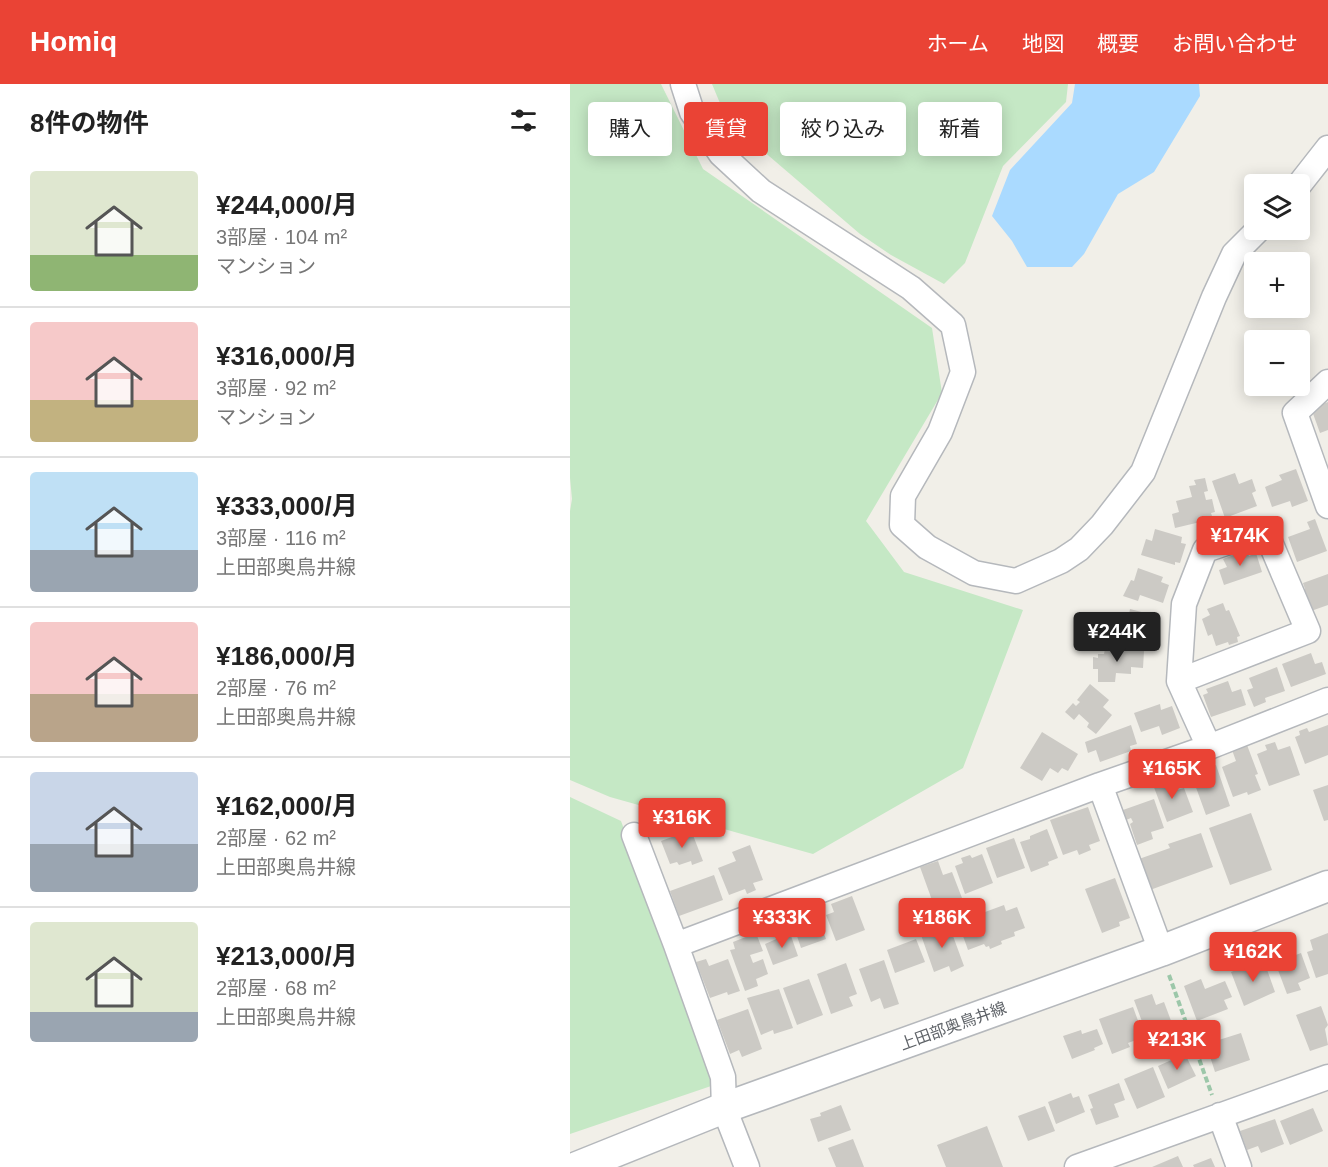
<!DOCTYPE html>
<html lang="ja">
<meta charset="utf-8">
<style>
:root{--surface:#fff;--page:#f2f2f2;--text:#222;--muted:#767676;--line:#e0e0e0;--accent:#ea4335}
body{margin:0;font-family:Helvetica,"Noto Sans JP",sans-serif;background:var(--page);color:var(--text);height:100vh;display:flex;flex-direction:column;font-size:22px;white-space:nowrap}
*{box-sizing:border-box;margin:0}
p{font-size:20px;color:var(--muted)}
.icon{flex:none;width:33px;height:33px;fill:none;stroke:currentColor;stroke-width:2;stroke-linecap:round;stroke-linejoin:round}
.map{position:relative;flex:1;overflow:hidden}
.details{display:flex;flex-direction:column;background:var(--surface);width:570px}
.details>*{flex:none}
.hud{position:absolute;left:18px;top:18px;width:570px;height:54px;display:flex;gap:12px}
.controls{position:absolute;left:674px;top:90px;display:grid;gap:12px}
.controls a{display:grid;place-items:center;width:66px;height:66px;border-radius:6px;background:var(--surface);box-shadow:0 3px 15px #0003;font-size:30px}
.price{position:absolute;translate:-50% -51px;padding:0 14px;border-radius:6px;background:var(--accent);color:#fff;font-size:20px;line-height:39px;filter:drop-shadow(0 2px 3px #0008)}
.price::after{content:'';position:absolute;left:50%;top:36px;width:18px;height:14px;margin-left:-9px;background:inherit;clip-path:polygon(0 0,100% 0,50% 100%)}
.price.current{background:#222;color:#fff}
ul{padding:0;list-style:none}
li{display:flex;align-items:center;gap:18px;height:150px;padding:0 30px}
li+li{border-top:2px solid var(--line)}
li span{display:grid;place-items:center;flex:none;width:168px;height:120px;border-radius:6px;color:#555}
li>.icon{margin-inline-start:auto}
span .icon{width:72px;height:72px;fill:#fffc;stroke-width:1}
li b{font-size:26px}
h2{display:flex;justify-content:space-between;align-items:center;height:72px;padding:0 30px;font-size:26px}
.tag{padding:0 21px;border-radius:6px;background:var(--surface);box-shadow:0 3px 15px #0003;font-size:21px;line-height:54px}
.tag.current{background:var(--accent);color:#fff}
header{display:flex;align-items:center;gap:36px;box-sizing:border-box;height:84px;padding:0 30px;background:var(--accent);color:#fff}
header strong{font-size:28px}
nav{display:flex;gap:33px;margin-inline-start:auto;font-size:21px}
main{display:flex;flex:1;min-height:0}
.map>svg:first-child{display:block}
.green{fill:#c5e8c5}
.water{fill:#aadaff}
.building{fill:#cccac5}
.lines{fill:none;stroke-linecap:round;stroke-linejoin:round}
.minor-casing{stroke:#b5b8bc;stroke-width:27}
.tertiary-casing{stroke:#b5b8bc;stroke-width:33}
.path{stroke:#9cc7a9;stroke-width:4;stroke-dasharray:6 3;stroke-linecap:butt}
.minor{stroke:#fff;stroke-width:24}
.tertiary{stroke:#fff;stroke-width:30}
.labels{text-anchor:middle;dominant-baseline:central;stroke-width:4.5;stroke-linejoin:round;paint-order:stroke}
.street-label{font-size:16px;fill:#5f6368;stroke:#fff}
</style>
<header>
<strong>Homiq</strong>
<nav><a>ホーム</a><a>地図</a><a>概要</a><a>お問い合わせ</a></nav>
</header>
<main>
<section class="details">
<h2>8件の物件<svg class="icon" aria-label="filters" viewBox="0 0 24 24"><path d="M4 7h16M4 17h16"/><circle cx="9" cy="7" r="2"/><circle cx="15" cy="17" r="2"/></svg></h2>
<ul>
<li><span style="background:linear-gradient(#dfe7d0 70%,#8fb573 0)"><svg class="icon" aria-label="home" viewBox="0 0 24 24"><path d="M3 11l9-7 9 7M6 9v11h12V9"/></svg></span><div><b>¥244,000/月</b><p>3部屋 · 104 m²</p><p>マンション</p></div></li>
<li><span style="background:linear-gradient(#f6c9c9 65%,#c2b280 0)"><svg class="icon" aria-label="home" viewBox="0 0 24 24"><path d="M3 11l9-7 9 7M6 9v11h12V9"/></svg></span><div><b>¥316,000/月</b><p>3部屋 · 92 m²</p><p>マンション</p></div></li>
<li><span style="background:linear-gradient(#bfe0f5 65%,#9aa5b1 0)"><svg class="icon" aria-label="home" viewBox="0 0 24 24"><path d="M3 11l9-7 9 7M6 9v11h12V9"/></svg></span><div><b>¥333,000/月</b><p>3部屋 · 116 m²</p><p>上田部奥鳥井線</p></div></li>
<li><span style="background:linear-gradient(#f6c9c9 60%,#b9a48a 0)"><svg class="icon" aria-label="home" viewBox="0 0 24 24"><path d="M3 11l9-7 9 7M6 9v11h12V9"/></svg></span><div><b>¥186,000/月</b><p>2部屋 · 76 m²</p><p>上田部奥鳥井線</p></div></li>
<li><span style="background:linear-gradient(#c9d6e8 60%,#9aa5b1 0)"><svg class="icon" aria-label="home" viewBox="0 0 24 24"><path d="M3 11l9-7 9 7M6 9v11h12V9"/></svg></span><div><b>¥162,000/月</b><p>2部屋 · 62 m²</p><p>上田部奥鳥井線</p></div></li>
<li><span style="background:linear-gradient(#dfe7d0 75%,#9aa5b1 0)"><svg class="icon" aria-label="home" viewBox="0 0 24 24"><path d="M3 11l9-7 9 7M6 9v11h12V9"/></svg></span><div><b>¥213,000/月</b><p>2部屋 · 68 m²</p><p>上田部奥鳥井線</p></div></li>
</ul>
</section>
<div class="map">
<svg width="758" height="1083" viewBox="0 0 758 1083">
<rect width="100%" height="100%" fill="#f1efe8"/>
<path class="green" d="M0,0h91l42,85 229,159 10,65 -76,128 38,51 119,38 -60,158 -150,86 -203,-57 -40,-17v-269l2,-12 -2,-21z
M142,0h356l-2,18 -63,64 -38,97 -21,21 -53,-29 -31,-21 -133,-114z
M0,713l51,24 96,263 -147,50z"/>
<path class="water" d="M505,0h124l1,12 -46,76 -36,22 -34,60 -12,13h-45l-15,-26 -20,-25 18,-46 62,-67z"/>
<path class="building" d="M758,318v28l-8,3 -9,-25z
M726,385l12,32 -16,6 -2,-6 -18,6 -7,-20 17,-7 -3,-5z
M665,389l4,11 13,-5 4,12 -4,2 5,13 -32,12 -13,-37z
M635,394l3,13 -4,1 2,8 6,-1 3,13 -4,1 2,6 -38,9 -3,-14 7,-2 -3,-11 16,-4 -3,-11 7,-1 -2,-5z
M745,435l12,32 -30,11 -9,-25 22,-8 -3,-7z
M585,445l27,8 -1,6 5,1 -6,19 -5,-1v3l-34,-10 5,-16 6,2z
M677,466l2,6 7,-3 6,19 -38,13 -5,-15 8,-3 -4,-8z
M568,484l25,9 -2,5 8,3 -6,18 -23,-8 -2,6 -15,-5 8,-16 3,1z
M758,490v31l-17,6 -8,-21 2,-1 -2,-6z
M653,519l3,8 3,-1 11,26 -3,1 1,5 -9,3 -1,-3 -12,4 -4,-12 -4,2 -6,-17 8,-4 -3,-6z
M560,525l27,7 -2,5 3,1 -4,17 -23,-6 -1,3 -17,-4 4,-15 4,1 2,-6 6,2z
M535,565l39,2 -1,17 -12,-1v7l-15,-1 -1,9h-17v-13h-5v-12l5,1v-4h6z
M741,569l4,11 7,-2 4,12 -35,13 -9,-23z
M707,583l8,24 -20,7 1,4 -12,5 -7,-17 6,-2 -4,-10z
M658,597l4,11 9,-3 5,16 -35,12 -8,-22 5,-2 -2,-4z
M520,600l19,16 -6,7 9,8 -16,19 -9,-7 2,-4 -10,-9 -5,6 -9,-8 8,-9 3,3 4,-4 -3,-2z
M590,620l1,6 11,-4 8,22 -18,7 -3,-9 -18,6 -7,-19z
M561,641l6,19 -7,2 1,5 -31,11 -4,-12 -8,3 -3,-11z
M758,641v30l-23,9 -10,-27 5,-2 -1,-4 8,-3 2,4z
M472,648l36,22 -10,17 -6,-3 -4,5 -8,-5 -8,13 -22,-13z
M705,658l3,8 12,-4 10,29 -31,11 -12,-32 10,-4 -2,-5z
M677,661l11,29 -3,1 6,15 -13,5 -1,-3 -14,5 -11,-30 14,-6 -4,-11z
M646,681l14,41 -24,9 -12,-33 10,-4 -3,-7z
M596,693l2,6 3,-1 3,9 10,-3 9,24 -26,10 -15,-40z
M758,701v35l-4,1 -11,-31z
M584,715l10,29 -13,4 2,7 -16,6 -7,-21 3,-2 -2,-4 -5,2 -3,-10z
M518,723l12,34 -11,4 2,5 -12,5 -2,-5 -14,5 -13,-35z
M681,729l21,57 -42,15 -21,-57z
M477,745l11,29 -10,4 1,3 -18,7 -11,-30 10,-3v-3z
M121,746l12,31 -11,4 -1,-4 -12,4 -2,-3 -7,2 -9,-23z
M631,749l12,34 -63,23 -11,-31 31,-11 -2,-4z
M444,754l11,30 -28,10 -11,-30z
M180,761l13,35 -10,3 3,7 -9,4 -2,-5 -16,6 -11,-27 18,-7 -4,-9z
M412,770l11,29 -28,11 -10,-28 8,-3 -2,-5 9,-3 2,3z
M368,777l5,14 9,-3 15,39 -13,4 -2,-6 -15,5 -17,-47z
M144,791l9,25 -44,16 -9,-25z
M545,794l15,40 -11,4 1,4 -18,7 -17,-44z
M282,812l13,34 -29,11 -10,-26 8,-3 -3,-8z
M434,821l2,6 11,-4 8,21 -11,4 1,4 -14,5 1,3 -12,5 -1,-3 -3,1 -2,-3 -16,6 -10,-28z
M246,828l10,27 -25,9 -9,-27z
M379,841l15,41 -13,6 -2,-6 -15,6 -13,-37z
M186,849l7,18 -13,4 3,8 10,-4 5,15 -12,5 2,7 -13,5 -15,-41 5,-1 -2,-7z
M220,849l8,23 -25,9 -8,-21z
M758,849v41l-12,4 -9,-26 6,-2 -3,-10z
M346,855l9,23 -30,11 -8,-23z
M731,869l9,25 -12,5 3,7 -14,4 -9,-24 11,-3 -4,-8z
M136,875l3,7 19,-7 12,32 -12,4 -1,-3 -17,6 -14,-36z
M314,876l15,44 -15,5 -4,-11 -9,4 -12,-33z
M276,879l11,31 -8,3 4,9 -22,8 -14,-40z
M695,880l10,28 -31,14 -13,-34 18,-7 2,4z
M239,895l14,36 -26,10 -14,-37z
M631,895l4,10 20,-8 7,16 -8,3 4,9 -31,12 -13,-35z
M209,905l14,39 -19,6 -1,-4 -12,5 -14,-37z
M582,910l4,11 8,-3 9,24 -26,9 -13,-35z
M751,922l7,19 -3,4 3,16 -18,6 -14,-36z
M563,923l11,30 -16,6 2,4 -18,7 -13,-35z
M178,925l14,40 -20,8 -3,-7 -9,4 -13,-34z
M527,945l6,15 -9,4 1,2 -23,9 -9,-23 18,-6 1,4z
M671,949l9,27 -35,12 -9,-28z
M615,970l11,22 -28,13 -10,-23z
M583,983l12,30 -28,12 -13,-30z
M549,999l6,17 -11,4 5,13 -23,8 -6,-16 3,-1 -5,-13z
M501,1009l2,5 6,-2 6,16 -29,12 -8,-22z
M271,1021l10,25 -33,12 -8,-23 11,-3 -1,-3z
M475,1022l10,25 -27,10 -10,-25z
M743,1024l10,23 -33,14 -10,-24z
M705,1035l9,25 -23,9 -3,-7 -11,4 -7,-19z
M417,1042l16,41h-57l-9,-22z
M283,1055l11,28h-28l-8,-19z
M608,1072l5,11h-31z
M641,1074l4,9h-21l-1,-2z"/>
<g class="lines">
<defs>
<path id="minor" d="M113,0l9,28 29,42 40,37 150,97 42,37 10,47 -23,60 -37,64 -1,29 25,22 47,26 42,8 45,-20 18,-12 23,-24 41,-53 71,-175 20,-43 24,-24
M729,101l29,-37
M758,298l-33,31 33,93
M609,597l129,-50 -43,-101 -60,20 -21,54 -5,77 30,66
M530,701l61,166
M64,751l42,110
M650,1031l19,52
M177,1083l-23,-59 -1,-31 -47,-132 424,-160 109,-38 119,-47
M507,1083l251,-90"/>
<path id="tertiary" d="M7,1083l147,-59 437,-157 167,-65"/>
</defs>
<use href="#minor" class="minor-casing"/>
<use href="#tertiary" class="tertiary-casing"/>
<path class="path" d="M599,891l43,120"/>
<use href="#minor" class="minor"/>
<use href="#tertiary" class="tertiary"/>
</g>
<g class="labels">
<g class="street-label">
<text transform="translate(383 942) rotate(-20)">上田部奥鳥井線</text>
</g>
</g>
</svg>
<div class="controls">
<a><svg class="icon" aria-label="layers" viewBox="0 0 24 24"><path d="M12 4l9 5-9 5-9-5zM3 14l9 5 9-5"/></svg></a>
<a>+</a>
<a>−</a>
</div>
<b class="price" style="left:670px;top:483px">¥174K</b>
<b class="price current" style="left:547px;top:579px">¥244K</b>
<b class="price" style="left:602px;top:716px">¥165K</b>
<b class="price" style="left:112px;top:765px">¥316K</b>
<b class="price" style="left:212px;top:865px">¥333K</b>
<b class="price" style="left:372px;top:865px">¥186K</b>
<b class="price" style="left:683px;top:899px">¥162K</b>
<b class="price" style="left:607px;top:987px">¥213K</b>
<div class="hud">
<a class="tag">購入</a>
<a class="tag current">賃貸</a>
<a class="tag">絞り込み</a>
<a class="tag">新着</a>
</div>
</div>
</main>
